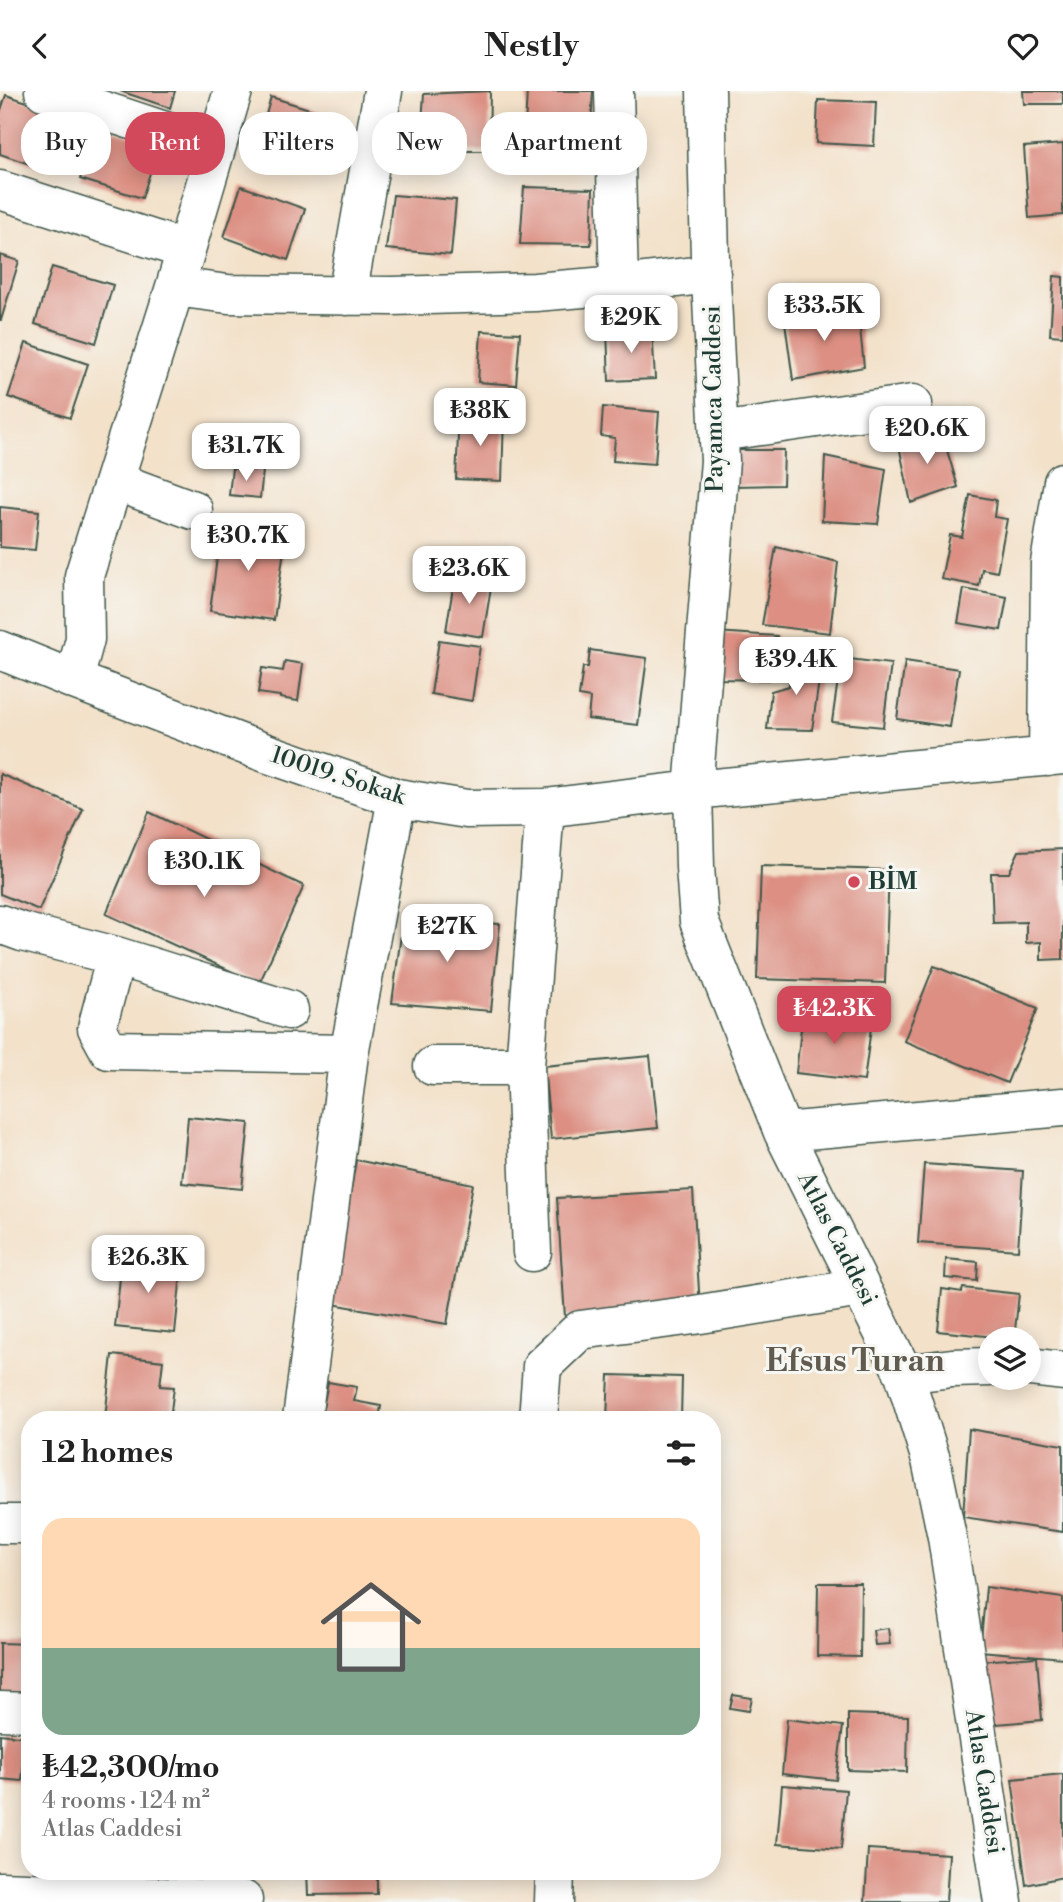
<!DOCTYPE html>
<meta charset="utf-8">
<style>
:root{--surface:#fff;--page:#f2f2f2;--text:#222;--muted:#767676;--line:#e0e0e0;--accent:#d1495b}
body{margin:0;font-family:"Libre Bodoni",serif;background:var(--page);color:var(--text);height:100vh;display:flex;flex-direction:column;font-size:26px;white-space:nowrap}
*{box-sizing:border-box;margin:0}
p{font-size:23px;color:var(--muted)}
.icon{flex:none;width:38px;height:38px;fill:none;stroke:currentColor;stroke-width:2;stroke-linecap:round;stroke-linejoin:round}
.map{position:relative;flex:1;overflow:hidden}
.sheet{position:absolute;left:21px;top:1320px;width:700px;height:469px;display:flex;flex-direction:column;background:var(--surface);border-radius:28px;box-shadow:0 4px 18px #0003}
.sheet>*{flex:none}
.top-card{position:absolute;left:21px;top:21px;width:700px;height:63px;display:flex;gap:14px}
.tools{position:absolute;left:978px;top:1236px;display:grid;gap:14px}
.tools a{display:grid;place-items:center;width:63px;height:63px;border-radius:50%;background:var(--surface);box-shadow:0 4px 18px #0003;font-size:35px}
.price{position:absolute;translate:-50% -60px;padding:0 16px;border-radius:14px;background:#fff;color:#222;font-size:23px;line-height:46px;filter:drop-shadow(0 2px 4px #0008)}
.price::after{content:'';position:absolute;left:50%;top:42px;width:21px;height:16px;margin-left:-10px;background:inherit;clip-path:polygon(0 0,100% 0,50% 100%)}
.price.current{background:var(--accent);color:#fff}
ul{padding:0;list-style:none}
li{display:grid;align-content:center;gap:14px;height:371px;padding:0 21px}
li+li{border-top:2px solid var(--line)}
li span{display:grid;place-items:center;height:217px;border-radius:21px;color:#555}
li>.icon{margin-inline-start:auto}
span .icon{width:126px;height:126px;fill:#fffc;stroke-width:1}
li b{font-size:30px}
h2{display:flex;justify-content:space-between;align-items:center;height:84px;padding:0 21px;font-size:30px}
.chip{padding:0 24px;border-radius:28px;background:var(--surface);box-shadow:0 4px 18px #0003;font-size:24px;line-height:63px}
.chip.current{background:var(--accent);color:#fff}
header{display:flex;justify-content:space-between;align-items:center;height:91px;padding:0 21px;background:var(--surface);font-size:32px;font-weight:800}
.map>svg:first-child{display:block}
.building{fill:#dc8f82}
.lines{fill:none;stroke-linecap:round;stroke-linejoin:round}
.minor-casing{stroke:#3f564a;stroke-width:41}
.minor{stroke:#fff;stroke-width:38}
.poi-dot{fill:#d1495b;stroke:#f6f6f2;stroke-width:2.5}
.labels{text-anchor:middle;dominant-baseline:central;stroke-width:6;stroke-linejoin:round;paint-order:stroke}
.street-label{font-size:24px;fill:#1f3d34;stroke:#f6f6f2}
.poi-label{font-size:24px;font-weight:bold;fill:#1f3d34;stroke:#f6f6f2;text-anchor:start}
.district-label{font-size:32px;font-weight:bold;fill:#615a4f;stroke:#f6f6f2}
</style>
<header><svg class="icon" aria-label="back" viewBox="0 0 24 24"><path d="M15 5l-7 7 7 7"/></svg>Nestly<svg class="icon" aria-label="heart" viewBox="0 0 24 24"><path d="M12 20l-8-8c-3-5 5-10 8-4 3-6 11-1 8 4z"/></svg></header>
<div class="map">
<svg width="1063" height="1811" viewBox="0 0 1063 1811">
<rect width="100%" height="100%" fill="#f6f6f2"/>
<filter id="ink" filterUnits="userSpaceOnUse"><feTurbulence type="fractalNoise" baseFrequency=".0143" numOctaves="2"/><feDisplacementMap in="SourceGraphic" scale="14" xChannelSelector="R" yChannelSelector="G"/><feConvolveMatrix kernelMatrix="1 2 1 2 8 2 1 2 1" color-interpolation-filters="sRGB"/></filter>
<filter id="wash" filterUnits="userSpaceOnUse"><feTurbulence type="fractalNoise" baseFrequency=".00686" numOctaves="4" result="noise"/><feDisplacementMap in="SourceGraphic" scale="28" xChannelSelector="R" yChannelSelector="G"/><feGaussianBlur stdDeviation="1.57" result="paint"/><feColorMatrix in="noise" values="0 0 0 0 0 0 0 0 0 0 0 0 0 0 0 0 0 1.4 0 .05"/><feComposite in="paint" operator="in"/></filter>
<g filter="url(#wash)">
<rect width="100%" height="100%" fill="#f3e1c9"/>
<g id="blocks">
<path class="building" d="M120,0h55l-5,17z
M490,0l-1,60h-69l4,-57z
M527,0h66l-3,53h-66z
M1023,0h40v13h-39z
M6,4l60,20 -19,55 -47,-16v-41z
M271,6l61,19 -16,52 -60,-19z
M818,9l58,2 -2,44 -58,-3z
M97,34l62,20 -17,53 -62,-19z
M1063,53v71l-34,3 -5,-71z
M241,95l64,23 -17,51 -64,-23z
M524,96l69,2 -2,56 -71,-1z
M393,104l63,5 -5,55 -65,-6z
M0,164l19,6 -18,59h-1z
M52,176l61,18 -17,58 -61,-19z
M1054,185l9,1v59l-13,-1z
M858,218l6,58 -71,13 -9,-65z
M652,237l3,51 -46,2 -2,-51z
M481,240l39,2 -4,52 -38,-3z
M26,252l62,21 -18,54 -62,-21z
M603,316l56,5 -4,52 -42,-3 2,-23 -14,-2z
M459,323l45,2 -2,65 -46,-2z
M941,339l17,57 -47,16 -13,-62z
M734,359h50l-1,35 -49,1z
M825,365l61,13 -8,55 -56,-3z
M232,377l31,3 -3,27 -31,-3z
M970,404l26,5 -2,17 13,2 -10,53 -15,-3 -3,17 -38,-7 9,-44 12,2z
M0,416l39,4 -4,39 -35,-3z
M221,436l65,9 -12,84 -64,-9z
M776,456l62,15 -8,71 -68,-8z
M455,484l37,6 -9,56 -37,-6z
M964,498l43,8 -6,33 -43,-7z
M716,541l61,4 -9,44 -50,-1z
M439,549l41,6 -8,55 -41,-7z
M590,559l57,8 -9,67 -50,-6 2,-21 -11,-2 4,-29h5z
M792,567l30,1 -10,71 -45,-1 4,-38 18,-5z
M841,567l50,6 -8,63 -51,-5z
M285,570l18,3 -5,37 -18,-3v-2l-22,-3 4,-25 21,3z
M905,570l54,8 -9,58 -53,-8z
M0,683l83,35 -44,101 -39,-16z
M149,721l155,74 -45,98 -153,-70z
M1063,758v110l-22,1v-18l-15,1v-21l-33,1 -2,-50h18l10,-22z
M761,775l128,4 -4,113 -128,-4z
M403,828l97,5 -9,87 -99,-8z
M934,875l104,42 -31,75 -103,-42z
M803,920l69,9 -8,61 -68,-8z
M650,965l8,72 -107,11 -7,-73z
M188,1026l61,6 -7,66 -60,-6z
M356,1069l117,24 -26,140 -115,-20z
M924,1073l99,7 -5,79 -100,-7z
M693,1099l7,118 -135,9 -8,-119z
M122,1167l60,6 -7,69 -60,-6z
M946,1168l32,3 -1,19 -32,-3z
M963,1197l56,6 -5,45 -76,-8 4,-42 20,3z
M112,1264l51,6 -3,25 14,1 -4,32 -65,-1z
M609,1284l73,2 -1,42h-74z
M328,1291l29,5 -3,14 27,5 -2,13h-58z
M969,1338l94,16v87l-100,-15z
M818,1492h43l-1,74 -43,-1z
M986,1496l77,11v60l-83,-7z
M888,1537l2,16 -15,1 -2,-15z
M0,1552l30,1v58l-30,-1z
M1037,1566l5,63 -57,5 -5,-64z
M733,1604l19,3 -3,13 -19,-3z
M848,1623l60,2 -1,56 -59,-2z
M787,1628l56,7 -7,54 -54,-6z
M0,1643l26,3 -4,44 -22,-2z
M1063,1683v103l-37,8 -14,-106z
M782,1694l64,5 -5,59 -64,-5z
M868,1758l81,5 -3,48h-81z
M307,1780h70v23l-69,1z"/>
</g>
</g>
<g filter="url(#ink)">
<use href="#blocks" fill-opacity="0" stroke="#3f564a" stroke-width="2"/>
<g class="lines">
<defs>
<path id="minor" d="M44,0l172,57
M614,0l5,194
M706,0l4,167 10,203 -27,329 2,77 4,54 84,211 121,242 27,86 16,77 56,365
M0,99l186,60
M175,196l58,-196
M347,205l36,-205
M719,341l194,-28
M115,390l78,29
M0,559l74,30 192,73 131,45 70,11 78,-1 148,-18 370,-35
M74,589l11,-41 -1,-63 91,-289 53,7 164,2 143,-4 84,-7 92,-11
M1048,666l2,-194 13,-81
M0,833l22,8 94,24 173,54
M116,865l-19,72 12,22 240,4
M433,975h92
M783,1041l280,-25
M532,1161l-7,-186 20,-258
M1029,1276l34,4
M904,1283l48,-6 38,-1
M302,1328l47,-365 48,-256
M538,1328l4,-53 38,-36 114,-15 167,-27
M0,1433h30
M0,1620l30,1
M0,1800l243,9
M554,1811l1,-31"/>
</defs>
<use href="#minor" class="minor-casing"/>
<use href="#minor" class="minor"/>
</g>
</g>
<circle class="poi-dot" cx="854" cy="791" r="7"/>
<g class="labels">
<g class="street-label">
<text transform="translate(714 308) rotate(-91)">Payamca Caddesi</text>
<text transform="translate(338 685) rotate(18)">10019. Sokak</text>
<text transform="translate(837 1148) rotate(63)">Atlas Caddesi</text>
<text transform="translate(984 1691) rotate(81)">Atlas Caddesi</text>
</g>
<g class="poi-label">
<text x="868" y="791">BİM</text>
</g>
<g class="district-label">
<text x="855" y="1270">Efsus Turan</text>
</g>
</g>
</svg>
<div class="tools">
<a><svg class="icon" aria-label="layers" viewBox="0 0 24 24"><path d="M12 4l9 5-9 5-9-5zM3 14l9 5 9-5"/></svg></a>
</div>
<b class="price" style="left:824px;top:252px">₺33.5K</b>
<b class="price" style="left:631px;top:264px">₺29K</b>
<b class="price" style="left:480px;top:357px">₺38K</b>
<b class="price" style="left:927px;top:375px">₺20.6K</b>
<b class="price" style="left:246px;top:392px">₺31.7K</b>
<b class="price" style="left:248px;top:482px">₺30.7K</b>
<b class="price" style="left:469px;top:515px">₺23.6K</b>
<b class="price" style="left:796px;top:606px">₺39.4K</b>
<b class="price" style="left:204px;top:808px">₺30.1K</b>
<b class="price" style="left:447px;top:873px">₺27K</b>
<b class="price current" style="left:834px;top:955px">₺42.3K</b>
<b class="price" style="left:148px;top:1204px">₺26.3K</b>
<div class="top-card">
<a class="chip">Buy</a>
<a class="chip current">Rent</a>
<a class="chip">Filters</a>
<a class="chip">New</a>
<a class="chip">Apartment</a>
</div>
<section class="sheet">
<h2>12 homes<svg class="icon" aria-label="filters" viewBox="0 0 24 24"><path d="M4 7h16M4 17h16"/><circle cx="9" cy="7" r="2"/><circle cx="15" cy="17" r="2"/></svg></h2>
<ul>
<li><span style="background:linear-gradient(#ffd9b3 60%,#7fa58c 0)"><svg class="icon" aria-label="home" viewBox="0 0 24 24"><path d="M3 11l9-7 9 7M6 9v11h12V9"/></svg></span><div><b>₺42,300/mo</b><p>4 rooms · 124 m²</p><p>Atlas Caddesi</p></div></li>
</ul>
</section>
</div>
